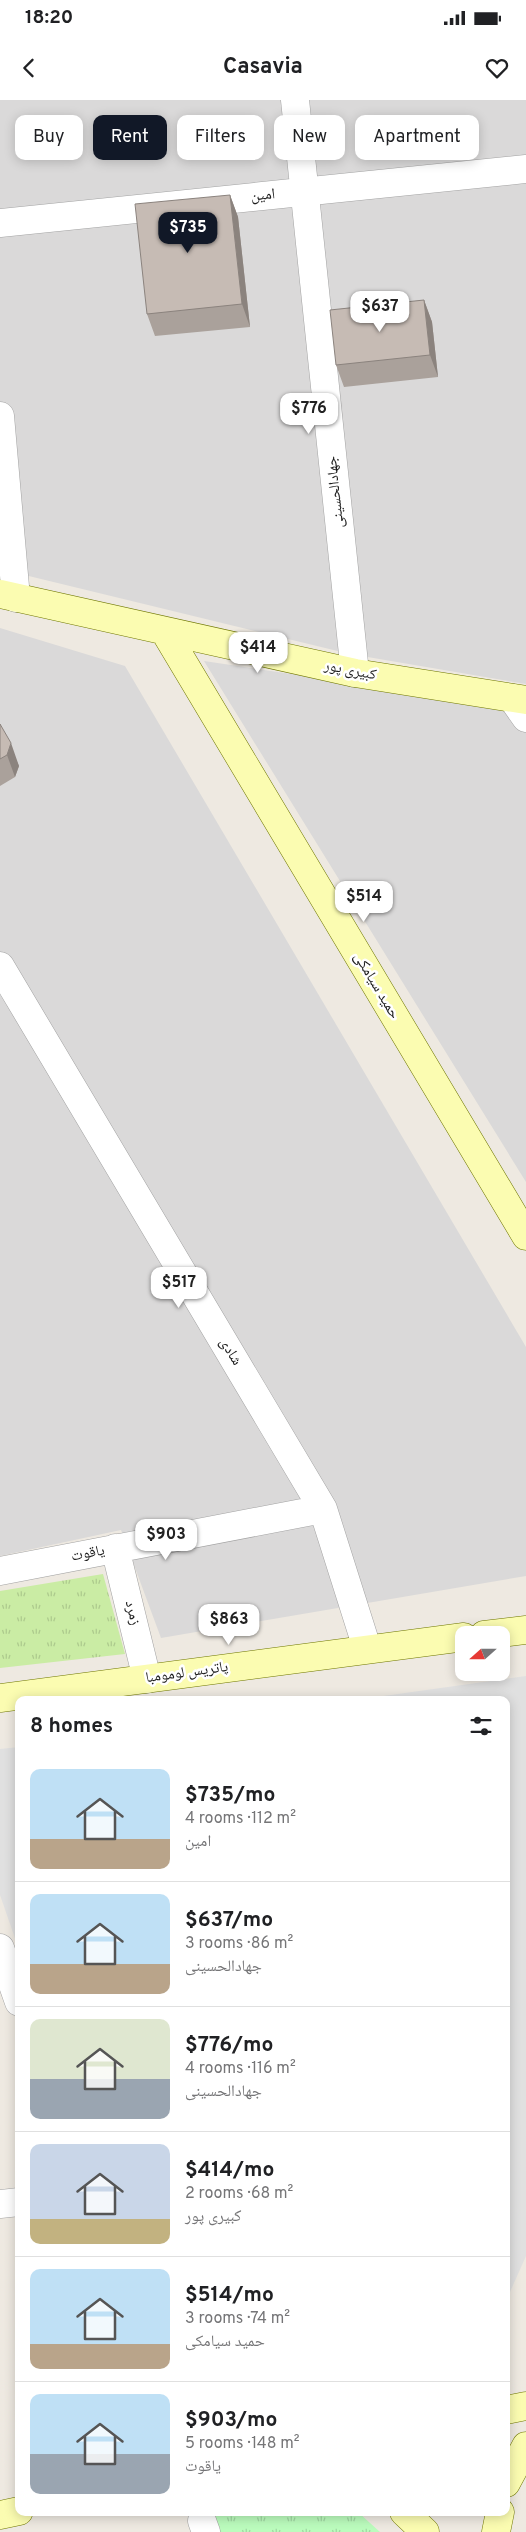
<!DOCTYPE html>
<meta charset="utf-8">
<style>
:root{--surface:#fff;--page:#f2f2f2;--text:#202124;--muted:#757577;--line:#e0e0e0;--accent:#111827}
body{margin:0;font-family:Overpass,"Noto Naskh Arabic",sans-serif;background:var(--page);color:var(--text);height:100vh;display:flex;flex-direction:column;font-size:19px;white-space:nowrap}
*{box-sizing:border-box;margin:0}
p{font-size:16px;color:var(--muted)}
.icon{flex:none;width:28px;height:28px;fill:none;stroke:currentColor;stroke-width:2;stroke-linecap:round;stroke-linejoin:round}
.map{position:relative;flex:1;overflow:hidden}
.drawer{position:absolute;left:15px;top:1596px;width:495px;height:820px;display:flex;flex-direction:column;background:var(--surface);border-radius:10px;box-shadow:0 2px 12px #0003}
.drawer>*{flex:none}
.banner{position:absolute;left:15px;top:15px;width:496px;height:45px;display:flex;gap:10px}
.needle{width:32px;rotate:249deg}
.buttons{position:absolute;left:455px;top:1526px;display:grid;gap:10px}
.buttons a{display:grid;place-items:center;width:55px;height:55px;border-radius:10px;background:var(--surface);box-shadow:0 2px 12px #0003;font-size:25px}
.price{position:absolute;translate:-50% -42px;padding:0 11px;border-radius:10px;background:#fff;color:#222;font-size:16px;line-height:32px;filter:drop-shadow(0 1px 2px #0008)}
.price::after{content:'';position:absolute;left:50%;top:30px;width:15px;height:11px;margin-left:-8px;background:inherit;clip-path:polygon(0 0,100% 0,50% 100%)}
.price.active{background:var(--accent);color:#fff}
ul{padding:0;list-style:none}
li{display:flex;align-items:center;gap:15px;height:125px;padding:0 15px}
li+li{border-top:1px solid var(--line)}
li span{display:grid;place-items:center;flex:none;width:140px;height:100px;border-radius:10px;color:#555}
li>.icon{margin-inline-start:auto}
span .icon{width:60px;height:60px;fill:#fffc;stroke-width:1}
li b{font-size:21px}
h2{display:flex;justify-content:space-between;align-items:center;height:60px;padding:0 15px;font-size:21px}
.pill{padding:0 18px;border-radius:10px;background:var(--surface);box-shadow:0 2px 12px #0003;font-size:18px;line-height:45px}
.pill.active{background:var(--accent);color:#fff}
.status{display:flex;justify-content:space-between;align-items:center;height:35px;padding:0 25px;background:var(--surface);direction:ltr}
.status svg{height:14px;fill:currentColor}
header{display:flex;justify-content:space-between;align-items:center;height:65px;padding:0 15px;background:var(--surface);font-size:22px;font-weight:700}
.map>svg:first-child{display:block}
.residential{fill:#dad9d9}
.grass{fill:url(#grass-tufts)}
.park{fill:url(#park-tufts)}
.parking{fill:#e0e0e0}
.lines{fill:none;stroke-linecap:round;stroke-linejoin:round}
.street-casing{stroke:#a3a3a3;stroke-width:29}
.secondary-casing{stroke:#6e7600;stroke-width:29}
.street{stroke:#fff;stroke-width:28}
.secondary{stroke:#fbfcb1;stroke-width:28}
.wall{fill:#aaa19b}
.shaded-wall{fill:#8b837e}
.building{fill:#c6bbb4;stroke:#8b837e}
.labels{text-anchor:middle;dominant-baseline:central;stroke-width:5;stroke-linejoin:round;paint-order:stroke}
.street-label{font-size:15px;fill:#1c1c1c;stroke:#fff}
</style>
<div class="status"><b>18:20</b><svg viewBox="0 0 49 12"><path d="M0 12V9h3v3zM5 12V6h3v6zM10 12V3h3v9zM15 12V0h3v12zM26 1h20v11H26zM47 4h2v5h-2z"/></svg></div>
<header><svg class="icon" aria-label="back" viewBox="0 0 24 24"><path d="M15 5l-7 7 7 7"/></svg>Casavia<svg class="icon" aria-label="heart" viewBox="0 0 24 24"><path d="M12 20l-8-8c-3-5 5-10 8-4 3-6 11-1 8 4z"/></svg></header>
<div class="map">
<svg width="526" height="2432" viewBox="0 0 526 2432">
<defs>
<pattern id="grass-tufts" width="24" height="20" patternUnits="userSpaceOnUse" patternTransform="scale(1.25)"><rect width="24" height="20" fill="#caeca4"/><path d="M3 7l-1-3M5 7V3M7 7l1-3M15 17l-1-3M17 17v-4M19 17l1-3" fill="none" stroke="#adca8d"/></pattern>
<pattern id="park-tufts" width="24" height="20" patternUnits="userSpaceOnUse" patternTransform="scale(1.25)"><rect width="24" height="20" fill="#bbfcbd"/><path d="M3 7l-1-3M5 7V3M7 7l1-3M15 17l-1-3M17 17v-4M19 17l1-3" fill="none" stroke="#a0d7a2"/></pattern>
</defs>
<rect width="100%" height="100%" fill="#eee9e1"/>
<path class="residential" d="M0,0h526v584l-176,-30 -350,-85z
M0,528l125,38 401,681v229l-365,62 -40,-108 -121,26z
M204,561l322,48v473z"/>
<path class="grass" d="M103,1474l22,80 -125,14v-77z"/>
<path class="park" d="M211,2413h148l21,19h-161z"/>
<path class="parking" d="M526,1576v580l-20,45v-601h-151z
M19,1647v203l-19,-55v-146z"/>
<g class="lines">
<defs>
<path id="street" d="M295,0l60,573
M0,123l526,-54
M0,316l16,182
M512,598l14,20
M0,866l323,543 44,139
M115,1448l32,131
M0,1471l323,-62
M0,1848l19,54
M0,2104l19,-2
M202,2421l4,11"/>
<path id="secondary" d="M0,494l355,79 171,27
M165,532l361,604
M484,1535l42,-5
M0,1598l464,-61
M506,2310l20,-4
M506,2383l20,-37
M404,2412l21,20
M0,2415l19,-4
M496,2432l4,-20"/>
</defs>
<use href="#street" class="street-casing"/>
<use href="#secondary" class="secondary-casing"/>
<use href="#street" class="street"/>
<use href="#secondary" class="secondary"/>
</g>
<path class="wall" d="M230,95l8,22 12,110 -95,9 -8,-22z
M424,200l8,22 6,55 -94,10 -8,-22z
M0,624l19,42 -4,11 -15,9z"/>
<path class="shaded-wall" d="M230,95l8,22 12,110 -8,-23z
M424,200l8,22 6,55 -8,-22z
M11,643l8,23 -4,11 -8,-22z"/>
<path class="building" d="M230,95l12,109 -95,10 -12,-110z
M424,200l6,55 -94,10 -6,-55z
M0,624l11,19 -4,12 -7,4z"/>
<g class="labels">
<g class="street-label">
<text transform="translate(263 96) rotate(-6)">امین</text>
<text transform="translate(336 392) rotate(-96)">جهادالحسینی</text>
<text transform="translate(350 571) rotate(11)">کبیری پور</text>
<text transform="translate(376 886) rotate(59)">حمید سیامکی</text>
<text transform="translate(230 1252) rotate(59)">شادی</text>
<text transform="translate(88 1454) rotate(-11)">یاقوت</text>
<text transform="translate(132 1513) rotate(76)">زمرد</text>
<text transform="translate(187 1573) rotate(-8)">پاتریس لومومبا</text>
</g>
</g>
</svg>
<div class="buttons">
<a><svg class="needle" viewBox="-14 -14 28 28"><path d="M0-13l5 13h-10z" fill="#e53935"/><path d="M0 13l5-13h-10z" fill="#757577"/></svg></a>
</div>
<b class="price active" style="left:188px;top:154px">$735</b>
<b class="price" style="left:380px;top:233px">$637</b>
<b class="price" style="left:309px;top:335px">$776</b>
<b class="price" style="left:258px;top:574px">$414</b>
<b class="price" style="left:364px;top:823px">$514</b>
<b class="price" style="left:179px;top:1209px">$517</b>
<b class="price" style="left:166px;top:1461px">$903</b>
<b class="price" style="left:229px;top:1546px">$863</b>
<div class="banner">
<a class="pill">Buy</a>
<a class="pill active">Rent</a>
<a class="pill">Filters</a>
<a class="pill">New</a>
<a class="pill">Apartment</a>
</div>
<section class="drawer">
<h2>8 homes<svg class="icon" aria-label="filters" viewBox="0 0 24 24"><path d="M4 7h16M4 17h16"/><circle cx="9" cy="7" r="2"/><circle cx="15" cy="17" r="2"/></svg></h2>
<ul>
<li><span style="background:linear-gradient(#bfe0f5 70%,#b9a48a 0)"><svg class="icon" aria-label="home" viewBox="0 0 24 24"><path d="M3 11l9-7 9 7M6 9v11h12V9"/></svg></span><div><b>$735/mo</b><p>4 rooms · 112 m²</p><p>امین</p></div></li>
<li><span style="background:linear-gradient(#bfe0f5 70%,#b9a48a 0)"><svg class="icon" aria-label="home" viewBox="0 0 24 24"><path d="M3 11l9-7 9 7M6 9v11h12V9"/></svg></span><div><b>$637/mo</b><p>3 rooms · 86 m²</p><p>جهادالحسینی</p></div></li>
<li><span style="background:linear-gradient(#dfe7d0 60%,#9aa5b1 0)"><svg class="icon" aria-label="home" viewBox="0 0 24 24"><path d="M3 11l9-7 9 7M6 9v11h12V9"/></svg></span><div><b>$776/mo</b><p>4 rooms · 116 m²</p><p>جهادالحسینی</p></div></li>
<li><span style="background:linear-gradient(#c9d6e8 75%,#c2b280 0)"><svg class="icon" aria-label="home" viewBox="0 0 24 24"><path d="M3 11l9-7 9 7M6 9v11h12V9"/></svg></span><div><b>$414/mo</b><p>2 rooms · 68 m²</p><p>کبیری پور</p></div></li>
<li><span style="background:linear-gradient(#bfe0f5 75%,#b9a48a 0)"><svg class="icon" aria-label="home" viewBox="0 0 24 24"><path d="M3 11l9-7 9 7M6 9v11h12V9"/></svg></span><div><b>$514/mo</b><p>3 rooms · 74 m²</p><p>حمید سیامکی</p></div></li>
<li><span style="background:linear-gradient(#bfe0f5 60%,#9aa5b1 0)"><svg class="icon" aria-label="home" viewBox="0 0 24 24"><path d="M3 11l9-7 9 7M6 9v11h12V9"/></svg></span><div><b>$903/mo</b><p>5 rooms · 148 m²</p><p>یاقوت</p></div></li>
</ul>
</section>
</div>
